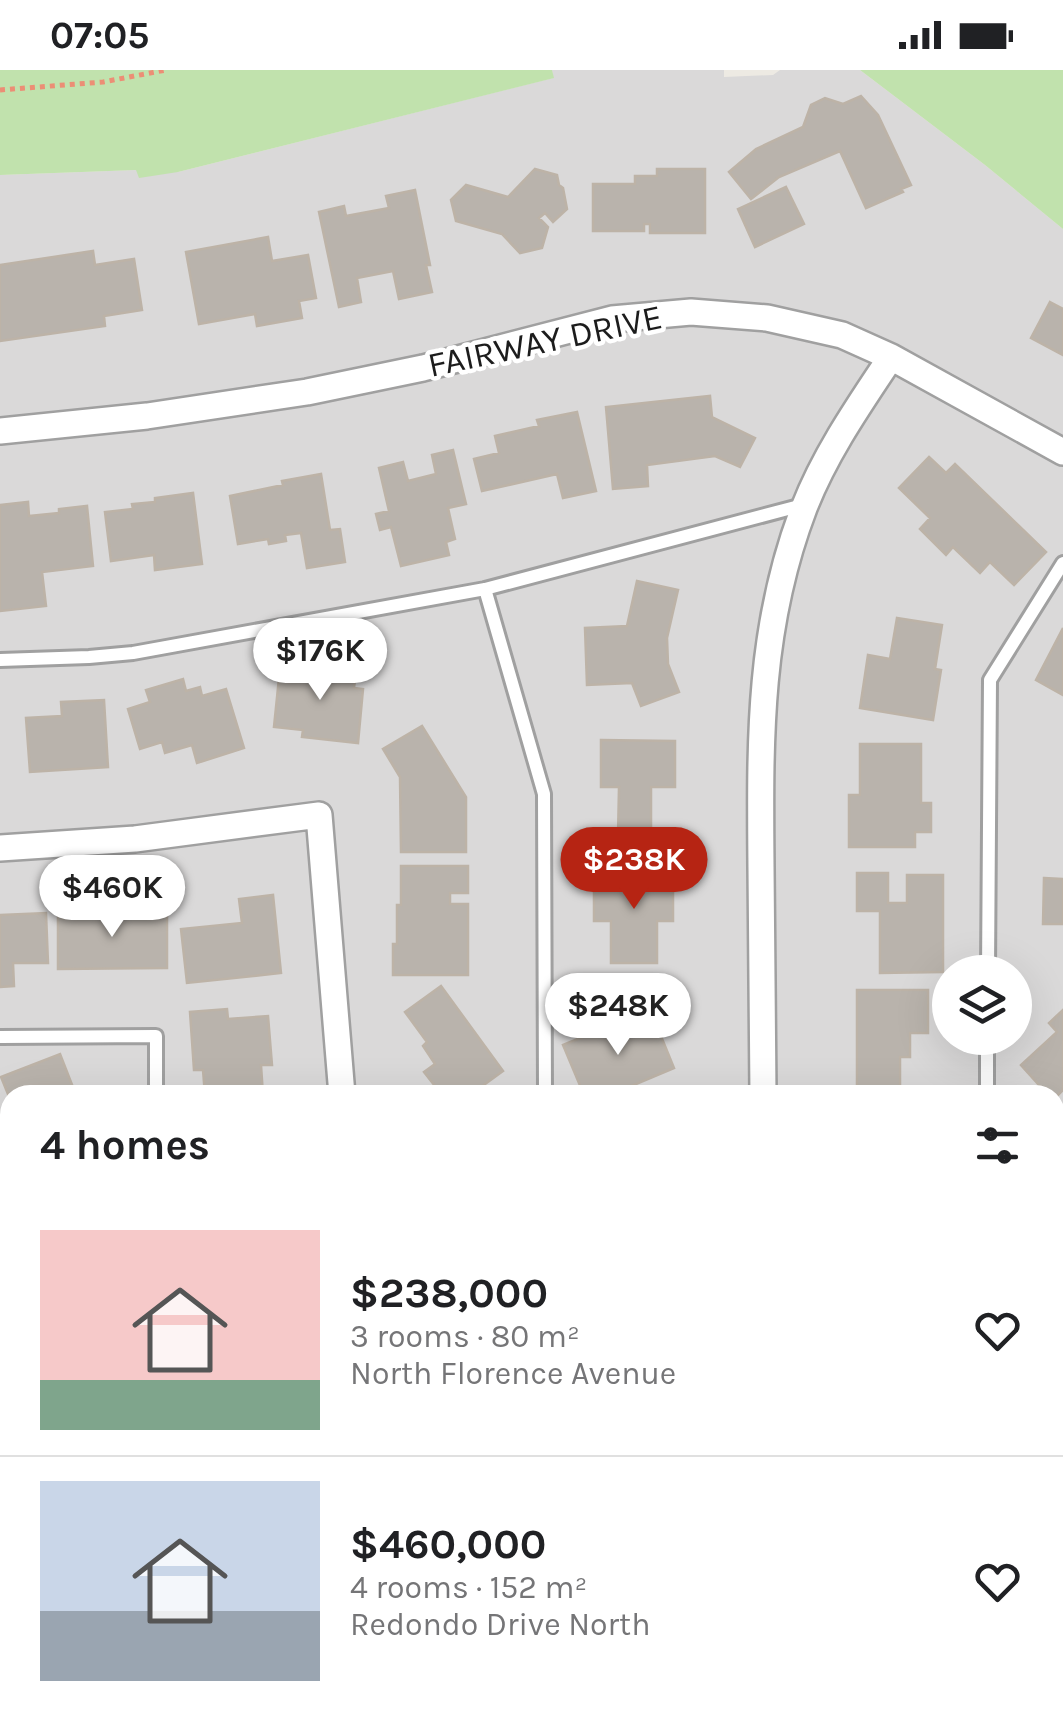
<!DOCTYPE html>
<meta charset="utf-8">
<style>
:root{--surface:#fff;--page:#f6f6f6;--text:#202124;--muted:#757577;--line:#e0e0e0;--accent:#b62413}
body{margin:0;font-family:Karla,sans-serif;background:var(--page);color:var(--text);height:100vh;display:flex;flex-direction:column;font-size:38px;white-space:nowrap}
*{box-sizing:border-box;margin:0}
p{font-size:32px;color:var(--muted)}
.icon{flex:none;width:55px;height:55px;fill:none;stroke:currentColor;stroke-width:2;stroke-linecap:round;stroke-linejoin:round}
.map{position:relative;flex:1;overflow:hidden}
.sheet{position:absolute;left:0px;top:1015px;width:1065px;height:642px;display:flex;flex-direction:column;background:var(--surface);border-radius:30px 30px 0 0;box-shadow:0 10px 40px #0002}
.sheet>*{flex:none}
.tools{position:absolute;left:932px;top:885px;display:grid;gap:20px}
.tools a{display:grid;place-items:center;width:100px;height:100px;border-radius:50%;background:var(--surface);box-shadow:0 10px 40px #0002;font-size:50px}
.price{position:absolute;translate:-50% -85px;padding:0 22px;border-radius:35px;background:#fff;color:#222;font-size:32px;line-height:65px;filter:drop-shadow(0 2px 5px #0008)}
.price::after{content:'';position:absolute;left:50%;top:60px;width:30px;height:22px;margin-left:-15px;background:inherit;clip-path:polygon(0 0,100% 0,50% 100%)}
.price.current{background:var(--accent);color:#fff}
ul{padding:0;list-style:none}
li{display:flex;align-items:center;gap:30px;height:250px;padding:0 40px}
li+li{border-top:2px solid var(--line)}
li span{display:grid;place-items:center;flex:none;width:280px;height:200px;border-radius:0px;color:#555}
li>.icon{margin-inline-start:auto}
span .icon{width:120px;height:120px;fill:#fffc;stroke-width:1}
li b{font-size:42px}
h2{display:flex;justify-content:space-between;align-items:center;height:120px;padding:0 40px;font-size:42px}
.status{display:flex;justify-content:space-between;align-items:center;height:70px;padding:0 50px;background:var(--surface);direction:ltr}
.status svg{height:28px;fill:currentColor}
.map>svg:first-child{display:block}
.residential{fill:#dad9d9;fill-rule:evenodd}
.grass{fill:#c1e2ad}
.building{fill:#b9b3ac;stroke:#bdb3a7;stroke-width:2.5}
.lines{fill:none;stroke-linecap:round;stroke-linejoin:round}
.service-casing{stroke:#a0a0a0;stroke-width:18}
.minor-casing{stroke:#a0a0a0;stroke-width:30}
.path{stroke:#ec8e75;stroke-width:5;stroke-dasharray:5 5;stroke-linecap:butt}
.service{stroke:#fff;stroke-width:12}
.minor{stroke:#fff;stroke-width:25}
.labels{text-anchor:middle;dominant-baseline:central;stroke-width:9;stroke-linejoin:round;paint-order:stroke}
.street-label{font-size:35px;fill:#1c1c1c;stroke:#fff}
</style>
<div class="status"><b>07:05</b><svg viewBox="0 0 49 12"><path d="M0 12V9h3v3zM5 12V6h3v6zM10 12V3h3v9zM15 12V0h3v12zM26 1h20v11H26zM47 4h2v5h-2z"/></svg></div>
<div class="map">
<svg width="1063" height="1656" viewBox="0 0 1063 1656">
<rect width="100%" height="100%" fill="#edeae3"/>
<path class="residential" d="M552,0h172v7l49,-2 7,-5h80l125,95 78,64v1497h-1063v-1551l136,-5 42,2 375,-94zM950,902h65v66h-65zM10,1025h1045v623h-1045z"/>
<path class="grass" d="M0,0h552l2,8 -376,94 -39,6 -3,-8 -136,5z
M860,0h203v159l-78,-64z"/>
<path class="building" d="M861,26l17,19 33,70 -10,4 2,3 -37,16 -26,-57 -61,26 -28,22 -22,-27 27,-23 47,-22 8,-22 14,-7 18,6z
M535,99l22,6 2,10 4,3 4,21 -14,13 -8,-9 -6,5 9,9 -6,21 -22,5 -18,-19 -46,-13 -5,-21 15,-15 42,12z
M657,99h48v64h-55v-9h-6v7h-51v-47h42v-8h22z
M786,117l18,37 -49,23 -17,-38z
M415,120l15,75h-4l6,27 -33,7 -6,-28 -36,7 4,24 -22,5 -20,-95 25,-6 2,10 43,-8 -3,-12z
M268,167l4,24 36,-6 8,43 -17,3 3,17 -45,8 -2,-12 -56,10 -13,-72z
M93,181l2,14 39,-6 8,51 -38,6 1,10 -105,15v-76z
M1050,232l13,7v46l-32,-17z
M710,326l2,21 43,21 -15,29 -25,-11 -68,9 1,21 -35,3 -7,-82z
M577,342l19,79 -33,7 -6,-24 -75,17 -8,-32 25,-6 -4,-17 44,-10 -2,-6z
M453,380l13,54 -18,4 7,31 -9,3 3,13 -48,11 -10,-39 -11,3 -4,-16 13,-3 -10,-43 24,-6 5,19 28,-7 -4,-19z
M929,387l17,16 9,-9 91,88 -32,33 -24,-23 -10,11 -27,-26 -7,8 -26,-26 10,-11 -31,-30z
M321,404l9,56 10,-1 5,33 -38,6 -6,-35 -16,2 1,6 -17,3 -1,-5 -30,5 -8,-48 53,-11 -1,-4z
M193,423l9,71 -47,6 -1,-15 -43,6 -6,-49 28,-3 -1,-5 23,-2v-4z
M28,432l1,14 30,-3v-4l28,-3 6,60 -51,6 4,34 -46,5v-106z
M637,511l41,9 -11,48 1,26 11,28 -38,14 -9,-23 -45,2 -2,-57 42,-2z
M897,548l45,7 -7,44 6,1 -8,50 -73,-12 8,-53 22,4z
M1063,558v67l-27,-15z
M330,592l27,3 -3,23 9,1 -5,54 -56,-6 1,-7 -29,-3 6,-59 49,5z
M183,609l3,12 14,-4 2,9 24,-7 18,59 -47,15 -5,-18 -27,8 -3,-11 -22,7 -12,-40 22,-7 -4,-12z
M104,630l4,67 -78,5 -4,-54 36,-2 -1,-14z
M422,656l44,71v55h-65l-1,-75 -17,-28z
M601,670l74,1v46h-24v49h-33l1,-49h-18z
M860,674h61v59h10v29h-16v15h-66v-52h11z
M401,796h67v27h-18v11h18v71h-75v-31h4v-39h4z
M594,802h79v49h-16v42h-46v-42h-17z
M857,803h31v30h19v-28h36v97l-63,1v-62h-23z
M1044,808l19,1v45h-20z
M273,825l8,78 -94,10 -6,-54 61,-6 -3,-24z
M98,837h27l1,5h41v56l-109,1v-57h40z
M46,843l2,50h-35l1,23 -14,1v-72z
M441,916l62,85 -33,24h-10l-3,-4 -5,4h-10l-18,-23 11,-8 -12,-18 4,-4 -22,-30z
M857,920h71v43h-18v24h-10v38h-43z
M227,939l1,10 40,-3 4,49h-11l2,30h-58l-2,-25h-9l-4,-58z
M1063,940v80l-8,8v-3h-7l-27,-30 36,-33 -8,-9z
M652,944l22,54 -64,27h-26l-21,-50 53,-22 6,13 14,-5 -3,-8z
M60,984l16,41h-66v4l-9,-22z
M1055,1149l8,1v65l-8,-1z
M1055,1266h8v100h-8z"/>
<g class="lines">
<defs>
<path id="service" d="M485,519l59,205 1,301
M0,590l89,-3 44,-4 352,-64 318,-84
M988,902l2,-292 73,-117
M0,967l156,-1v59
M987,1025v-57
M0,1283h10
M997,1648l4,8
M544,1656v-8"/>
<path id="minor" d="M0,361l147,-15 160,-24 116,-24 189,-49 79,-7 76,6 75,17 49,22 172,95
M0,778l135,-9 184,-24 23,280
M763,1025c-1,-76 -1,-152 -2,-228 -1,-126 -3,-239 43,-359 21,-54 55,-103 87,-151
M1055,1090h8
M0,1464l10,58
M30,1648l1,8
M763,1656v-8"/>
</defs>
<use href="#service" class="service-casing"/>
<use href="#minor" class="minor-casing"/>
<path class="path" d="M0,20l103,-8 63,-12"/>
<use href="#service" class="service"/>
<use href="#minor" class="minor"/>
</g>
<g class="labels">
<g class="street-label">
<text transform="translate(545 271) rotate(-12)">FAIRWAY DRIVE</text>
</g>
</g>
</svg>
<div class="tools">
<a><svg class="icon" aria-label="layers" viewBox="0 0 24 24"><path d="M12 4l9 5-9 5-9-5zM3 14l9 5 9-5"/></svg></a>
</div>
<b class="price" style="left:320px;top:633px">$176K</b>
<b class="price current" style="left:634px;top:842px">$238K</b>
<b class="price" style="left:112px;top:870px">$460K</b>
<b class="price" style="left:618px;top:988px">$248K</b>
<section class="sheet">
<h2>4 homes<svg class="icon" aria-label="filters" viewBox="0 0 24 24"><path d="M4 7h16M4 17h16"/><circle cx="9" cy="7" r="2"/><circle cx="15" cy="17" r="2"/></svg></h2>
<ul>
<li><span style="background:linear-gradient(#f6c9c9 75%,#7fa58c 0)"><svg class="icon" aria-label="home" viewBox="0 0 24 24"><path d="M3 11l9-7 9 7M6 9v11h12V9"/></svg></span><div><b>$238,000</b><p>3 rooms · 80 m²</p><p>North Florence Avenue</p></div><svg class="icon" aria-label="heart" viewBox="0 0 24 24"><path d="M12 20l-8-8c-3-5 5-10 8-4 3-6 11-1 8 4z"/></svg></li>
<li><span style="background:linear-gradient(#c9d6e8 65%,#9aa5b1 0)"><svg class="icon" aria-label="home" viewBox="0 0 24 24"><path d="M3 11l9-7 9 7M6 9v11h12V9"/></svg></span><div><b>$460,000</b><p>4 rooms · 152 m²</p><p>Redondo Drive North</p></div><svg class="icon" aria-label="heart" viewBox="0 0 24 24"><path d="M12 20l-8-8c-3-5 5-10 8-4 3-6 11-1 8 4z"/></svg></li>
</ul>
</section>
</div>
